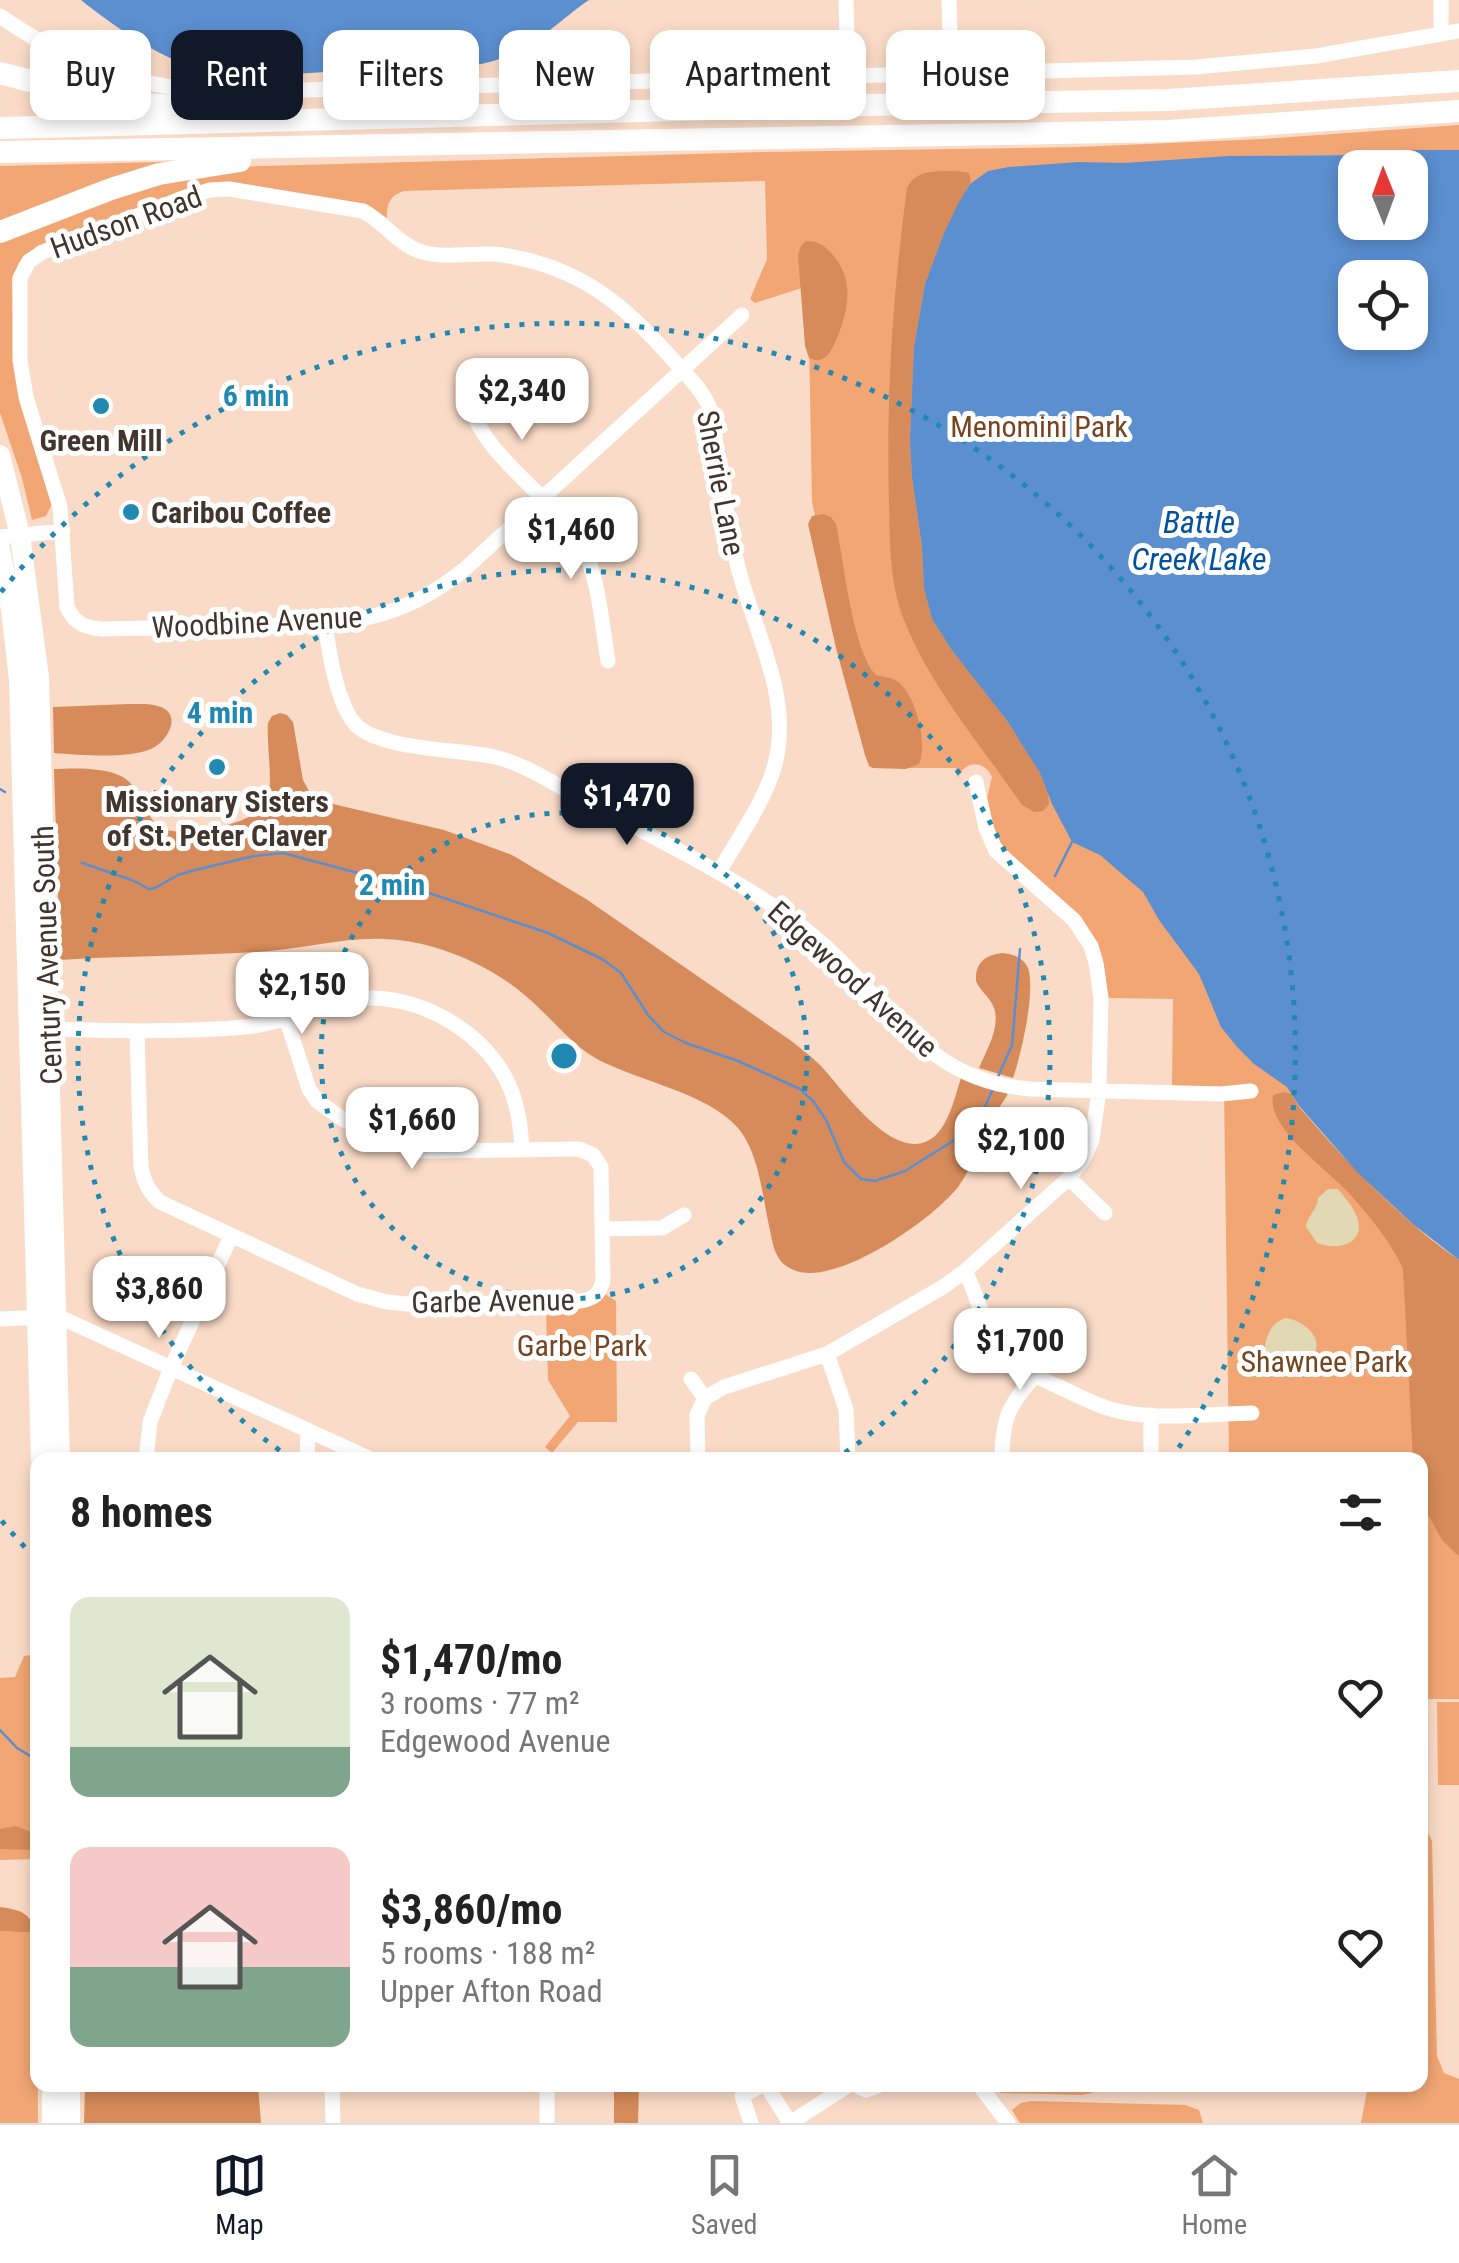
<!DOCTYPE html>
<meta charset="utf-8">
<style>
:root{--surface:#fff;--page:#f2f2f2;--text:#222;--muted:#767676;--line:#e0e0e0;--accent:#111827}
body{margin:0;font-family:"Roboto Condensed",sans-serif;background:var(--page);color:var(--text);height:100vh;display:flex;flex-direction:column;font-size:38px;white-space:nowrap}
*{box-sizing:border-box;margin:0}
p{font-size:32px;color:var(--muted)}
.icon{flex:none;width:55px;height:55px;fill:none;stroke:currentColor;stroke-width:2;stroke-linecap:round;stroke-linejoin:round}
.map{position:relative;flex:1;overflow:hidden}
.sheet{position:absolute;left:30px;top:1452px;width:1398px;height:640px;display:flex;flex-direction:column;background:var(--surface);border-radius:20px;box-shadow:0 5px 15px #0003}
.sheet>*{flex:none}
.hud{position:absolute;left:30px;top:30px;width:1400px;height:90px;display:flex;gap:20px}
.needle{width:65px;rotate:359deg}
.buttons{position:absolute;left:1338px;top:150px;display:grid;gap:20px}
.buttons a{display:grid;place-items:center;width:90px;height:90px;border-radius:20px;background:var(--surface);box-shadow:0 5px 15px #0003;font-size:50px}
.price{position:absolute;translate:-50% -85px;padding:0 22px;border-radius:20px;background:#fff;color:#222;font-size:32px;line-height:65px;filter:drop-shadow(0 2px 5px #0008)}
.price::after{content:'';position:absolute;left:50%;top:60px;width:30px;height:22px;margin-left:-15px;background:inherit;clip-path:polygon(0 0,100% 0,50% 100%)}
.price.on{background:var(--accent);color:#fff}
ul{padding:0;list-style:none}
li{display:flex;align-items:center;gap:30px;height:250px;padding:0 40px}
li span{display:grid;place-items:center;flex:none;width:280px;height:200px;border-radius:20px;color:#555}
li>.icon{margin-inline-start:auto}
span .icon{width:120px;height:120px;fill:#fffc;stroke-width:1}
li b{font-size:42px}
h2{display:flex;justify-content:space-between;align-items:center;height:120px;padding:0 40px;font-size:42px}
.pill{padding:0 35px;border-radius:20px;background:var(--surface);box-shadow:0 5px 15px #0003;font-size:35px;line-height:90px}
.pill.on{background:var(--accent);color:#fff}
.tab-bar{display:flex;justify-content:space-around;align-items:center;height:140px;border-top:2px solid var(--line);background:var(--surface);font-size:28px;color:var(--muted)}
.tab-bar a{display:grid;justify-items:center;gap:5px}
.tab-bar .on{color:var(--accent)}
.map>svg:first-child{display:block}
.green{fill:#f2a674}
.forest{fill:#d78b5a}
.sand{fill:#e2d8b3}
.water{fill:#5b8fd0;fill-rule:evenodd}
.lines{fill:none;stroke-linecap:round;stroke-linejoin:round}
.stream{stroke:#5b8fd0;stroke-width:2.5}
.minor{stroke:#fff;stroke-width:15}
.major{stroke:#fff;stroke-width:20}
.highway{stroke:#fff;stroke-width:22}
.ring{fill:none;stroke:#2088b1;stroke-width:5;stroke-dasharray:5 10}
.poi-dot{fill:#2088b1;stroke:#fff;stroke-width:4}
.labels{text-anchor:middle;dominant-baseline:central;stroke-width:10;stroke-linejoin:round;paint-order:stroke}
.street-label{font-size:30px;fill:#42352e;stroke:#fff}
.park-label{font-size:30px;fill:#784522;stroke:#fff}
.poi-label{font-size:30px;font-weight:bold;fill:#42352e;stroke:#fff}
.water-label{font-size:32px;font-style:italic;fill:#0352a0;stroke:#fff}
.centre{fill:#2088b1;stroke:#fff;stroke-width:5}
.ring-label{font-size:30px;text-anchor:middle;font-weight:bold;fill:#2088b1;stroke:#fff;stroke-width:10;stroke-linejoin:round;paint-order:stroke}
</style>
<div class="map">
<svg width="1459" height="2123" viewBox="0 0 1459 2123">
<rect width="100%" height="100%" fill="#fadbc7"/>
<path class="green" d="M1459,125v25l-100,5 -96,1 16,923 9,8 11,20 37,43 82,78 4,277 20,34 17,18v142h-34l1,130 6,12 5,215 7,17 15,6v44h-98l7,-38h52v-625h-191l-5,-373 -52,-1 1,-87 -65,-1 -4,-32 -6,-19 -21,-33 -67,-61 -13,-14 -10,-41 5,-21c-8,-17 -27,-17 -34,1l-2,-10h-84l-9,-31 -51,-235 -4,-216 -53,17 -5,-4 17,-40 -2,-78 -361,10c-15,5 -17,13 -17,27l-16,-10 -159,-25 -23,5 -152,58 -18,16 -7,17 2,87 9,47 29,91 -6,12 -14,4 -10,-42 -22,-65v-175l128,-49 102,-22 535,-15 313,-5 184,-8z
M200,161l-200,64v-59z
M605,1294l11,7 1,121h-39l-26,31 -7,-6 25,-31 -22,-36 -2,-70c22,-1 44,3 59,-16z
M31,1655v22h3l3,182 -37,1v-182l15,-1 9,-21z
M1459,1702v83h-21l-1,-83z
M0,1931l37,2 1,190h-38z
M990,2085h107l-5,8 -10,2 -81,-2z
M1032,2101l153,4 14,5 4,13h-183l-8,-13 9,-7z"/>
<path class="forest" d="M957,171l12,2 2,8 -27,52 -19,51 -11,63 -4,93 2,37 10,71 2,40 8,31 19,30 57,73 32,51 8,21 1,10 -6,7 -9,1 -12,-7c-41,-60 -91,-117 -118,-185 -15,-38 -14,-80 -15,-120 -3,-104 4,-209 18,-312 10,-20 30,-16 50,-17z
M806,241c13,0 19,5 27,14 21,24 16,55 4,83 -3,6 -6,16 -13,20 -7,4 -9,2 -15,0l-4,-12 -7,-91 3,-9z
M823,514l8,3 5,7c8,37 16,125 40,151 7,2 16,2 22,7 18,13 30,62 21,82l-13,5 -33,-1 -4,-2 -4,-11 -29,-107 -28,-124 4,-8z
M129,704c10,0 22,-1 32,3 22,9 5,36 -10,42 -25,10 -70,6 -97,4l-1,-46z
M280,713l7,2 6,7 10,58 7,13 10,8 124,29 68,25 74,44 204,141c10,8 21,16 30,25 22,23 78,106 116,70 14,-14 19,-39 25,-57l47,16c-8,13 -17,25 -23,39 -8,18 -15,38 -27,54 -26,33 -119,98 -162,84 -8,-3 -14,-7 -18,-14 -6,-10 -7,-24 -10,-36 -6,-30 -10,-69 -30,-93 -30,-35 -100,-47 -141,-69 -23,-13 -39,-33 -57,-50 -18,-18 -39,-33 -61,-44 -30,-15 -62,-25 -94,-26 -43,-2 -86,11 -128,13 -66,4 -132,4 -197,8l-6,-191c21,-1 51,-2 69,8 19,12 20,38 37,50 19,13 99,-3 107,-26 7,-19 -1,-56 1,-78l4,-7z
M1002,953c10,1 21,4 26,15 8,23 -7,87 -15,110l-34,-10c8,-19 25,-46 12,-66 -5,-8 -11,-12 -15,-21 -1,-18 9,-26 26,-28z
M1284,1092l7,2 8,13c48,55 99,111 160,153v297l-17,-17 -22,-39v-41h-7l-10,-191c-12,-28 -35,-54 -55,-77 -20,-22 -82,-64 -75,-97z
M16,1826l18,7 -1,17 -33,-1v-20z
M0,1907c21,3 29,5 37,26l-37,-2z
M85,2085h173l3,38h-177z
M614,2085h25l-1,38h-24z"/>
<path class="sand" d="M1328,1189h10c8,10 21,24 21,38 -1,21 -28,22 -42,16l-11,-16c1,-11 12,-18 12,-29z
M1286,1318c17,2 43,22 24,41 -8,8 -29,11 -40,12l-6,-7c-1,-18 3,-41 22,-46z"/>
<path class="water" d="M81,0h508c-28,19 -51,44 -82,56 -42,18 -101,13 -145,14 -53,2 -118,11 -169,-3 -34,-10 -84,-44 -112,-67z
M1417,150h42v1110l-45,-35 -56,-52 -59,-67 -12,-19 -33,-23 -16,-16 -17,-21 -22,-53 -40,-54 -16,-28 -43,-37 -28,-13 -20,-38 -12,-31 -14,-22 -18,-29 -57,-73 -19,-30 -8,-31 -2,-41 -10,-70 -2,-37 4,-93 11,-63 19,-51 15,-31 11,-18 18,-13 21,-4 70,-5 45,1 105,-7 130,-1zM1355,168h55v54h-55zM1355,278h55v54h-55z"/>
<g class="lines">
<path class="stream" d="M0,789l5,3
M82,863l50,17 17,9 6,-1 23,-13 13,-4 63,-15 29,-3 131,35 134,45 54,26 19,14 27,42 16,17 22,11 52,18 62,28 13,12 13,19 18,42 17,17 14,2 30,-10 48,-30 31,-32 8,-18
M1055,876l17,-34
M997,1079l15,-34 8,-96
M0,1730l17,18 15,9"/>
<path class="minor" d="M846,0l2,76
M949,0l2,74
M1441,0v34
M0,16c67,47 143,74 225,76l971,-25 120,-11 143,-25
M470,404c13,53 87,95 113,144 16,31 19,78 25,113
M0,537l63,-6
M325,624c4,28 12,81 31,101 25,25 103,24 139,32 29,7 56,25 82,39 38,20 76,41 114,61 47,26 93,52 133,88 68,61 102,136 206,144l191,5 30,-3
M719,872c18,-32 47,-72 56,-108 18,-70 -23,-136 -38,-201 -12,-50 -18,-101 -26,-152 -7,-19 -22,-34 -36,-49 -50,-57 -94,-95 -172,-107 -27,-4 -58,5 -84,-4 -22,-8 -35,-29 -56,-40l-134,-22 -19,1 -24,7 -143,55 -14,9 -9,17v82l6,37 34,110 7,100c7,16 18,21 35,22 49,-1 98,-2 146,-3 88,-2 147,1 218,-58l276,-253
M39,1029c68,1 138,4 206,-2 36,-3 69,-21 104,-27 60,-11 133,27 159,83 10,21 13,44 14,67
M137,1031l4,136c3,15 8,25 19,35l197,92 30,8 31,3 162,-4c14,-2 20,-7 23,-21l-2,-113 -8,-12 -14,-6 -157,2 -28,-9 -50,-22 -27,-19 -8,-12 -23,-71
M1069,1178l36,35
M602,1229l60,-1 22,-13
M965,1271c13,25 18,55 35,77 15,18 37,29 57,38 19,8 37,19 57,24 39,11 98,4 138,3
M0,1319l47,-2 19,3 307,140
M827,1354l19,55 2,51
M691,1379l14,19
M1151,1415v45
M146,1460l4,-38 21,-54 60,-132
M307,1460l1,-30
M698,1460l-1,-45 8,-17 19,-11 103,-33 116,-67 22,-16 104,-93 14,-18 9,-20 7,-49 2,-93 -5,-35 -5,-17 -17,-26 -78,-69 -10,-23 -10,-46
M1002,1460c0,-40 6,-55 33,-84
M332,2085l1,38
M547,2085v38
M766,2085l24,38
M855,2085l11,5 15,-5
M979,2085l29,38
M751,2123l-9,-27 20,-11
M790,2123l59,-38"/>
<path class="major" d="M0,455l20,80 19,142 21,783
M0,549l11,61 8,70 22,780
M70,2085v38
M52,2123v-38"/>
<path class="highway" d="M0,73l87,23 41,7 90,6
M0,128l864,-23 304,-5 291,-19
M0,152l1168,-21 291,-20
M0,232l111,-43 48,-15 81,-13"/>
</g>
<g class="ring">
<circle cx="564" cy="1056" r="243"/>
<path d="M292 1459A486 486 0 1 1 836 1459"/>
<path d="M35 1558A729 729 0 0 1 1 1520M1 592A729 729 0 0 1 1172 1458"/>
</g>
<g class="poi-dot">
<circle cx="101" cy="406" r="10"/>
<circle cx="131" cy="512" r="10"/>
<circle cx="217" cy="767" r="10"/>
</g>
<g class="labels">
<g class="street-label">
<text transform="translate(126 222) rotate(-20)">Hudson Road</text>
<text transform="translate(721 483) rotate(79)">Sherrie Lane</text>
<text transform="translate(257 622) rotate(-3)">Woodbine Avenue</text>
<text transform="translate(47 955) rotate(-92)">Century Avenue South</text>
<text transform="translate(853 979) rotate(42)">Edgewood Avenue</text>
<text transform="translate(493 1301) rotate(-1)">Garbe Avenue</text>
</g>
<g class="park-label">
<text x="1039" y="426">Menomini Park</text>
<text x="582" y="1345">Garbe Park</text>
<text x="1324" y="1361">Shawnee Park</text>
</g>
<g class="poi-label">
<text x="101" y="440">Green Mill</text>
<text x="151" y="512" text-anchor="start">Caribou Coffee</text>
<text x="217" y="801">Missionary Sisters<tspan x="217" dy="34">of St. Peter Claver</tspan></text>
</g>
<g class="water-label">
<text x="1199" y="522">Battle<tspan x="1199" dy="37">Creek Lake</tspan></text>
</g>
</g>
<circle cx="564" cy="1056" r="15" class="centre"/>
<g class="ring-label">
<text x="256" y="406">6 min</text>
<text x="220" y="723">4 min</text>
<text x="392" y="895">2 min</text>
</g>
</svg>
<div class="buttons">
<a><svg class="needle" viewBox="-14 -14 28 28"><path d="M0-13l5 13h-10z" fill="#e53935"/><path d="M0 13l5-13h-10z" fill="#767676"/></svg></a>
<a><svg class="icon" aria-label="locate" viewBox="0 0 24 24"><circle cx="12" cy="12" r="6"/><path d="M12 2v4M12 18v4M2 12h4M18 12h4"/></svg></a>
</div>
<b class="price" style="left:522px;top:443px">$2,340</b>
<b class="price" style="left:571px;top:582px">$1,460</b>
<b class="price on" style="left:627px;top:848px">$1,470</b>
<b class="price" style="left:302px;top:1037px">$2,150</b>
<b class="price" style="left:412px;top:1172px">$1,660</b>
<b class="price" style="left:1021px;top:1192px">$2,100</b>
<b class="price" style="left:159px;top:1341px">$3,860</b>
<b class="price" style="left:1020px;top:1393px">$1,700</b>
<div class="hud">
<a class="pill">Buy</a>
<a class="pill on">Rent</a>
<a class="pill">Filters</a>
<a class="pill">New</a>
<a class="pill">Apartment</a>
<a class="pill">House</a>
</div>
<section class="sheet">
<h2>8 homes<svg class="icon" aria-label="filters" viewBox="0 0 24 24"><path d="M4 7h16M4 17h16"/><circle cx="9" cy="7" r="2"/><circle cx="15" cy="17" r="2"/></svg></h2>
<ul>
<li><span style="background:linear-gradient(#dfe7d0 75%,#7fa58c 0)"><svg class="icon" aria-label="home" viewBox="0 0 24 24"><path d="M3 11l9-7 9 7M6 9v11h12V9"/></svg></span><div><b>$1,470/mo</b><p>3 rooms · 77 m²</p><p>Edgewood Avenue</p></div><svg class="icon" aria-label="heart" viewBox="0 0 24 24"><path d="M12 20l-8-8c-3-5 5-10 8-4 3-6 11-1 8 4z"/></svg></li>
<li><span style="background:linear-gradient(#f6c9c9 60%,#7fa58c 0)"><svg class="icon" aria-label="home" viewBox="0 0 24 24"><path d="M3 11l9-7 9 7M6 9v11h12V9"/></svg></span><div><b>$3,860/mo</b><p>5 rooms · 188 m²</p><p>Upper Afton Road</p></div><svg class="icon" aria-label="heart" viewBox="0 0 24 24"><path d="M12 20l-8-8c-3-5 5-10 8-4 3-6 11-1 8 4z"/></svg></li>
</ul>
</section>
</div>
<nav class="tab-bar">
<a class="on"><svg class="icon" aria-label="map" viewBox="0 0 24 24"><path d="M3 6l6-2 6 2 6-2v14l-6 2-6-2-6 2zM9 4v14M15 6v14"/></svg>Map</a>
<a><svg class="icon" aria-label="saved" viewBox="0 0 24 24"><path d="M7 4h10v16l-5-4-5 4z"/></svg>Saved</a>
<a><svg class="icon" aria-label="home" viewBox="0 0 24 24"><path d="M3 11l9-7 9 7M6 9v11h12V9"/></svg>Home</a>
</nav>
